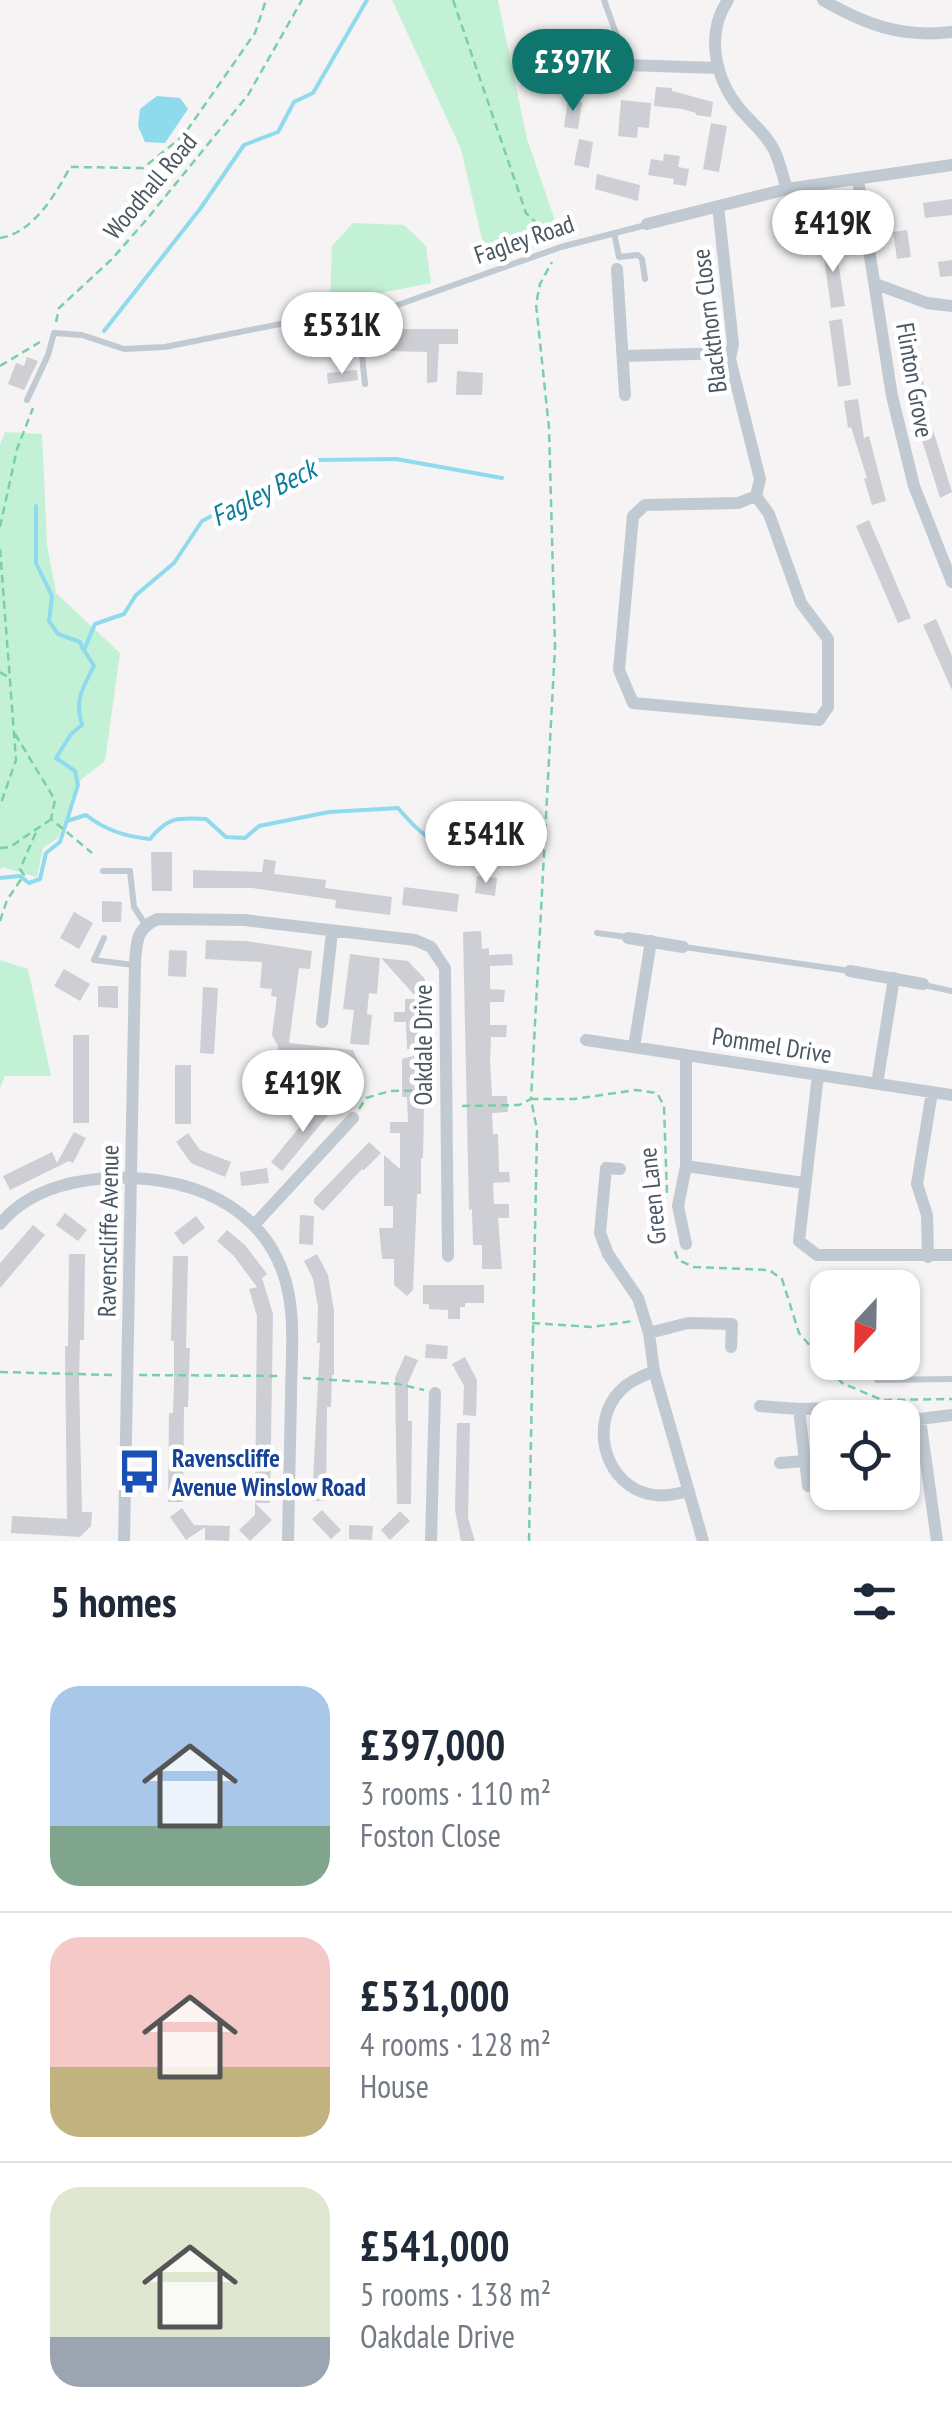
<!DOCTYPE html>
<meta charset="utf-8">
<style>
:root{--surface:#fff;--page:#f2f2f3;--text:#1f2937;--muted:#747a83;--line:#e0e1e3;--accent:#0f766e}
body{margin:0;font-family:"PT Sans Narrow",sans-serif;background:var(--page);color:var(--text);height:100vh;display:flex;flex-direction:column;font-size:38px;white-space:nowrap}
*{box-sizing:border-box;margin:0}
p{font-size:32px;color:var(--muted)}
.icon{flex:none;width:55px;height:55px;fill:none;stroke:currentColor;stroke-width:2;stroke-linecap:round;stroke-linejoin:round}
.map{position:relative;height:1541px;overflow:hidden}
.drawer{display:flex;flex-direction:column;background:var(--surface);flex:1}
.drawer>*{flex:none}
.needle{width:65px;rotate:202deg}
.fabs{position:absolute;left:810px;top:1270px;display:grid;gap:20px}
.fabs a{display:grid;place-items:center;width:110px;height:110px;border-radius:20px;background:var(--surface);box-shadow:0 2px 8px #0004;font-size:50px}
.price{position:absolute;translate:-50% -85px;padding:0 22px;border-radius:35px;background:#fff;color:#222;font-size:32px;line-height:65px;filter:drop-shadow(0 2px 5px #0008)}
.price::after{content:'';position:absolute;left:50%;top:60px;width:30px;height:22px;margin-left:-15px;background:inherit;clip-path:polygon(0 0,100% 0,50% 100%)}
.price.on{background:var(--accent);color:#fff}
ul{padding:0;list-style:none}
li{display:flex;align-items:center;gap:30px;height:250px;padding:0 50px}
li+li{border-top:2px solid var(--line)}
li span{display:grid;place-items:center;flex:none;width:280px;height:200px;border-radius:30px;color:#555}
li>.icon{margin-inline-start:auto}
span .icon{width:120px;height:120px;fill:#fffc;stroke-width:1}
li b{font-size:42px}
h2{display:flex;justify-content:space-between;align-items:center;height:120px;padding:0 50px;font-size:42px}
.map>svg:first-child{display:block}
.green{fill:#c3f1d5}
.water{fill:#90daee}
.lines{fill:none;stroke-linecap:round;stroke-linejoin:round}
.stream{stroke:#90daee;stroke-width:4}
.building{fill:#cdcfd5}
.path{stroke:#7ad0a6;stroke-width:2.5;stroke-dasharray:8 5;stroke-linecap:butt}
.lane{stroke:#c1cad2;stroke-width:6}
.street{stroke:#c1cad2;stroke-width:12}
.labels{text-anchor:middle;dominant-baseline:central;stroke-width:9;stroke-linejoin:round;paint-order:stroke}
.street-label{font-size:25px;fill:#4a5661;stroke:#fff}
.transit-label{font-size:25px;font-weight:bold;fill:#164399;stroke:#fff;text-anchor:start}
.water-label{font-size:28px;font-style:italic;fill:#0c7c9b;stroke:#fff}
</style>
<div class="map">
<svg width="952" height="1541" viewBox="0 0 952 1541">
<rect width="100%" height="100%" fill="#f5f3f3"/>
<path class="green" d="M392,0h106l29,139 34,99 -73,27 -27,-116z
M353,223l51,2 22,21 5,37 -101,20 2,-57z
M5,432l37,2 5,111 9,48 64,60 -15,108 -27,21 -20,56 -15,10 -6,29 -35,-10 -2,3v-425z
M0,960l28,9 23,107h-46l-5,12z"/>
<path class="water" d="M157,96l23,2 8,11 -23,34 -20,-1 -7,-16 2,-17z"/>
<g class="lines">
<path class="stream" d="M104,331l96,-122 44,-64 34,-13 16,-30 19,-9 54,-93
M36,506v57l16,33 -3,25 9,13 22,8 3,7
M67,821l19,-6c19,15 40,22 64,24 19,-23 28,-21 56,-20l20,18 19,1 14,-12 70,-14 69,-4c32,37 37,37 86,34
M0,878l20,-2 9,7 11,-4 6,-26 14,-11 18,-57 -3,-14 -19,-13 15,-24 11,-9c-8,-24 1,-38 12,-59l-10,-16 11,-26 29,-10 12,-19 38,-32 28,-42 116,-61 78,-1 106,19"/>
</g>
<path class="building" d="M656,87l16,1v3l41,11 -2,15 -15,-2v-2l-14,-4 -28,-3z
M568,100l14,2 -4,27 -14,-2z
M621,100l30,3 -2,25 -11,-1 -1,11 -19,-2z
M711,123l16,3 -8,46 -16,-3z
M579,139l14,3 -4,26 -15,-3z
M664,154l16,2 -2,11 11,2 -3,17 -13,-2 1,-5 -26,-4 3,-16 12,2z
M597,174l43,11 -2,16 -43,-12z
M952,199v16l-27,3 -2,-15z
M816,214l2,14 -27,4 -2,-14z
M907,230l4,27 -14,2 -4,-27z
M835,242l10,64 -14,2 -9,-65z
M952,260v16l-12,1 -2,-15z
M842,319l9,66 -13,2 -9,-66z
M389,329h69v15h-19l-2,38 -10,1v-31l-38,-1z
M917,344l11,64 -13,2 -12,-64z
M27,357l11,4 -14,29 -16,-6 8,-21 8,3z
M357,370l1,10 -30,4 -1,-11z
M457,371l26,2 -1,22h-26z
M858,399l6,39 5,-2 17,65 -14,4 -8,-26 3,-1 -16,-51 -3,1 -4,-27z
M933,430l19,62 -12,6 -20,-64z
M869,520l42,98 -13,5 -42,-97z
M936,619l16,37v34l-29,-65z
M151,852h21v39h-20z
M264,859l12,2 -2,13 52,6 -1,8 67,9 -2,18 -55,-7 1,-8 -84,-12h-59v-18l69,2z
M477,876l20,2 -2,18 -20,-3z
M404,887l55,7 -2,18 -55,-7z
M102,901l20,1 -1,20h-19z
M74,912l19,11 -14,26 -19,-11z
M481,931l1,18 7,-1v7l23,-1 1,11 -23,1v23l15,1 -1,12h-14v23h17l-1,12h-15l-1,25 2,34h15l1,16 -16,1 1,21h5l1,38h10l1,10 -17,1 1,21h15v14h-11l4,51h-20v-24h-9l-1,-36 -3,1 -6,-278z
M206,940l40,1 66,10 -2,18 -11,-1 -10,75 64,7 9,19 -17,6 -40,-6v-6l-28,-3 1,-14 -6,-11 5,-38 -6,-1 1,-7 -12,-1 2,-26 -57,-3z
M169,950l18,1 -1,26 -18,-1z
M350,954l30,4 -3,36 -8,-1 -2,21 5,1 -3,30 -19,-1 4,-34 -11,-1z
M381,958l27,3 17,18v72l-18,-2 -1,-27h-12v-10h11v-13h13z
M64,969l26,15 -10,17 -26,-15z
M98,986h20v22l-20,-1z
M203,987l15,1 -4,66 -14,-1z
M73,1035h16v88h-16z
M425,1053l-2,105h-2v36h-4l-4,96 -6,6 -13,-11v-26h-12l-3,-31h14v-22h-9v-51l16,14v-36h-10v-11h18l-1,-25h-5v-38z
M175,1065h16v59h-16z
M323,1098l11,10 -52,63 -11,-9z
M74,1132l12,6 -13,25 -4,-2 -59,29 -7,-14 49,-24 5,11z
M188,1133l12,17 31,12 -6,15 -34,-14 -15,-21z
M369,1142l12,11 -17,17 -2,-1 -39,42 -9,-8v-4z
M267,1168l2,15 -28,3 -1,-14z
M65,1213l22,17 -9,11 -22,-16z
M300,1215l14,1 -1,29 -14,-1z
M196,1216l9,12 -22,17 -9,-12z
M33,1225l12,10 -45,53v-25z
M227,1230l18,15 22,29 -5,4 11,36 -3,189h-15l2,-187 -8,-27 8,-2 -23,-31 -17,-15z
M69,1254h16l-1,86h-4l-1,40 3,132h10l-1,14 -11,11 -69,-4 1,-17 55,3 -2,-173h3z
M317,1254l11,21 6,36v64h-2l-1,32h-4l-1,94h-14l8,-158h-3l1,-36 -5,-28 -9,-18z
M173,1256h15l-2,92h4l-1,24 -1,35h-4l-1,95h-15l1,-89h4l1,-31v-41h-3z
M423,1285h61v18h-19v4h-5v12h-12v-9l-19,-1v-5h-6z
M426,1344l22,2 -1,13 -22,-1z
M405,1355l13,5 -10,23v38h4l-1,83h-14l-2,-126z
M465,1357l12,23 -1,36 -13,-1 1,-29 -12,-22z
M457,1423h13l-2,95 7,23h-14l-6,-31z
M255,1503l17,17 -22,21 -11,-11 16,-15z
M182,1508l12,17 36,1 -1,15 -24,-1v-13l-19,13 -16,-23z
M322,1510l19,20 -10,9 -19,-20z
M400,1511l10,10 -20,19 -9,-10z
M349,1525l24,1 -1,14 -23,-1z"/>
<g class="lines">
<path class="path" d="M453,0l73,213 28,27
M0,238c33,-5 56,-44 70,-71l73,1 40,-32 72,-103 11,-33
M56,322l3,-14 53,-49 35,-40 101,-124 54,-95
M0,366l40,-24
M0,527l17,-78 16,-41
M0,549l16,211 -16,46
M0,672l11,7
M15,734l40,66 -4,19 41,34
M0,848l10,-1 40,-27
M0,921l7,-21 17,-25 -4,-6 17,-39
M462,1106l57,-1 12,-6 24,-452 -6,-219 -13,-124 4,-20 12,-22
M359,1109l7,-11 24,-7 44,-1
M675,1251l3,9 16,7 75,3 13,9 17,54 43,50 40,17 70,-1
M532,1323l60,4 41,-6
M0,1372l113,3
M139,1375l141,1
M303,1378l95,6 26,6
M529,1541l8,-411 -6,-31h43l62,-9 21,3 7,13 3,88"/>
<path class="lane" d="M604,0l23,64
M614,233l5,24 19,-2 4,4 3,20
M365,384l-3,-28 22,-46
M27,400l21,-45 6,-22 28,2 42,14 41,-2 160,-32 64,-7 172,-61 85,-22
M103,871h27l4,36 11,17
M597,933l30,4
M104,938l-10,22 40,5
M684,947l166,24
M924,985l28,6
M877,1380l75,-1"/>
<path class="street" d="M728,0c-23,34 -13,79 12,109 11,13 28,27 35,43 5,11 8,25 12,37
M823,0c43,25 79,38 129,32
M608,80l19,-15 90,3
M858,180l34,216 22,90 38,96
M718,206l15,138 -3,15 30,120 -4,17 -18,7 -93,2 -12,11 -14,154 14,33 186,17 9,-13v-68l-27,-36 -32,-89 -13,-18
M647,224l140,-35 165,-24
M617,269l8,126
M876,284l51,19 25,3
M623,356l108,-3
M628,938l55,9
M850,971l73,13
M322,1022l10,-90
M586,1040l366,55
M634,1047l17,-106
M818,1075l-19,166 18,14h135
M877,1084l17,-106
M686,1166l118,17
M620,1169l-14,-1 -6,65 8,21 30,44 11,35 5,38 49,170
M0,1224c31,-38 86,-48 133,-46 82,4 150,45 158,133 3,28 0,57 0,85 -1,48 -2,97 -3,145
M254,1225l99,-107
M686,1244l-8,-38 8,-40v-111
M928,1257l-1,-42 -10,-31 15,-92
M649,1333l39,-10 44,1 -1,23
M654,1371c-13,6 -25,10 -34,20 -29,30 -18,86 22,101 16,6 31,3 47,-1
M760,1406l39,3 6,52
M799,1409l35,-1 86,11 32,-4
M920,1419l17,122
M780,1463l25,-2 3,25
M124,1541l11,-576c1,-21 1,-38 23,-46l86,1 171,20 16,7 14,21 3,288
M431,1541l4,-148"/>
</g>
<defs>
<symbol id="bus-bare" viewBox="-9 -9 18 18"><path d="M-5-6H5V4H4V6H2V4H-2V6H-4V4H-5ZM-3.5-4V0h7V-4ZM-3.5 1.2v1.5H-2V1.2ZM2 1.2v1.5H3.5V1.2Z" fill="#1a4fb4" stroke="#fff" stroke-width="2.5" paint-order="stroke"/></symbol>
</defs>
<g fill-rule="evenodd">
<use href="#bus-bare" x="108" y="1440" width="63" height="63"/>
</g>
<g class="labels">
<g class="street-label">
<text transform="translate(150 186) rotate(-50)">Woodhall Road</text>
<text transform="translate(524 239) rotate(-19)">Fagley Road</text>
<text transform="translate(709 321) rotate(-97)">Blackthorn Close</text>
<text transform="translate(915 380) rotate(80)">Flinton Grove</text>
<text transform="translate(423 1045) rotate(-90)">Oakdale Drive</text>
<text transform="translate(772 1045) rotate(9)">Pommel Drive</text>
<text transform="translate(652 1196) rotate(-96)">Green Lane</text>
<text transform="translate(108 1231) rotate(-89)">Ravenscliffe Avenue</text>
</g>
<g class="transit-label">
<text x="172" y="1458">Ravenscliffe<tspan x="172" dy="29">Avenue Winslow Road</tspan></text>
</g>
<g class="water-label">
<text transform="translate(263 492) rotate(-27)">Fagley Beck</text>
</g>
</g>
</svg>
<div class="fabs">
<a><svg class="needle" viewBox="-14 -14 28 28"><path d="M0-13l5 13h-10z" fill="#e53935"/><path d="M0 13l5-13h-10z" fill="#747a83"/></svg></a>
<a><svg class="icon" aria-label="locate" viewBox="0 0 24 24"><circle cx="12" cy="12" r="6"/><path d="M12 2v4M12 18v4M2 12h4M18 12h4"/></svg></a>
</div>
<b class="price on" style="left:573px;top:114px">£397K</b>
<b class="price" style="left:833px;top:275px">£419K</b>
<b class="price" style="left:342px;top:377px">£531K</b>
<b class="price" style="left:486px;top:886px">£541K</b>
<b class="price" style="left:303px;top:1135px">£419K</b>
</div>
<section class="drawer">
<h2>5 homes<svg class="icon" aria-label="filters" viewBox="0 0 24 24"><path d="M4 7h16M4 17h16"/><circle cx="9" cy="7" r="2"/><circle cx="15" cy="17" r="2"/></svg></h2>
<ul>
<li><span style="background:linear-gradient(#a9c7e8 70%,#7fa58c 0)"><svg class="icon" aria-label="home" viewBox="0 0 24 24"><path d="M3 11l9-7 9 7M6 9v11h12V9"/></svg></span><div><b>£397,000</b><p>3 rooms · 110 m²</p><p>Foston Close</p></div></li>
<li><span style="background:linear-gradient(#f6c9c9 65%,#c2b280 0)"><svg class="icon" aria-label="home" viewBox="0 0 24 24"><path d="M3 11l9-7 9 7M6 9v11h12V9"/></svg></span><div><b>£531,000</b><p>4 rooms · 128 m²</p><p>House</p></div></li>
<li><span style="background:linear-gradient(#dfe7d0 75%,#9aa5b1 0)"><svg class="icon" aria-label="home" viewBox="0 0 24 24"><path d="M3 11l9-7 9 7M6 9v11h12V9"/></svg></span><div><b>£541,000</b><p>5 rooms · 138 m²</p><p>Oakdale Drive</p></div></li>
</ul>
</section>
